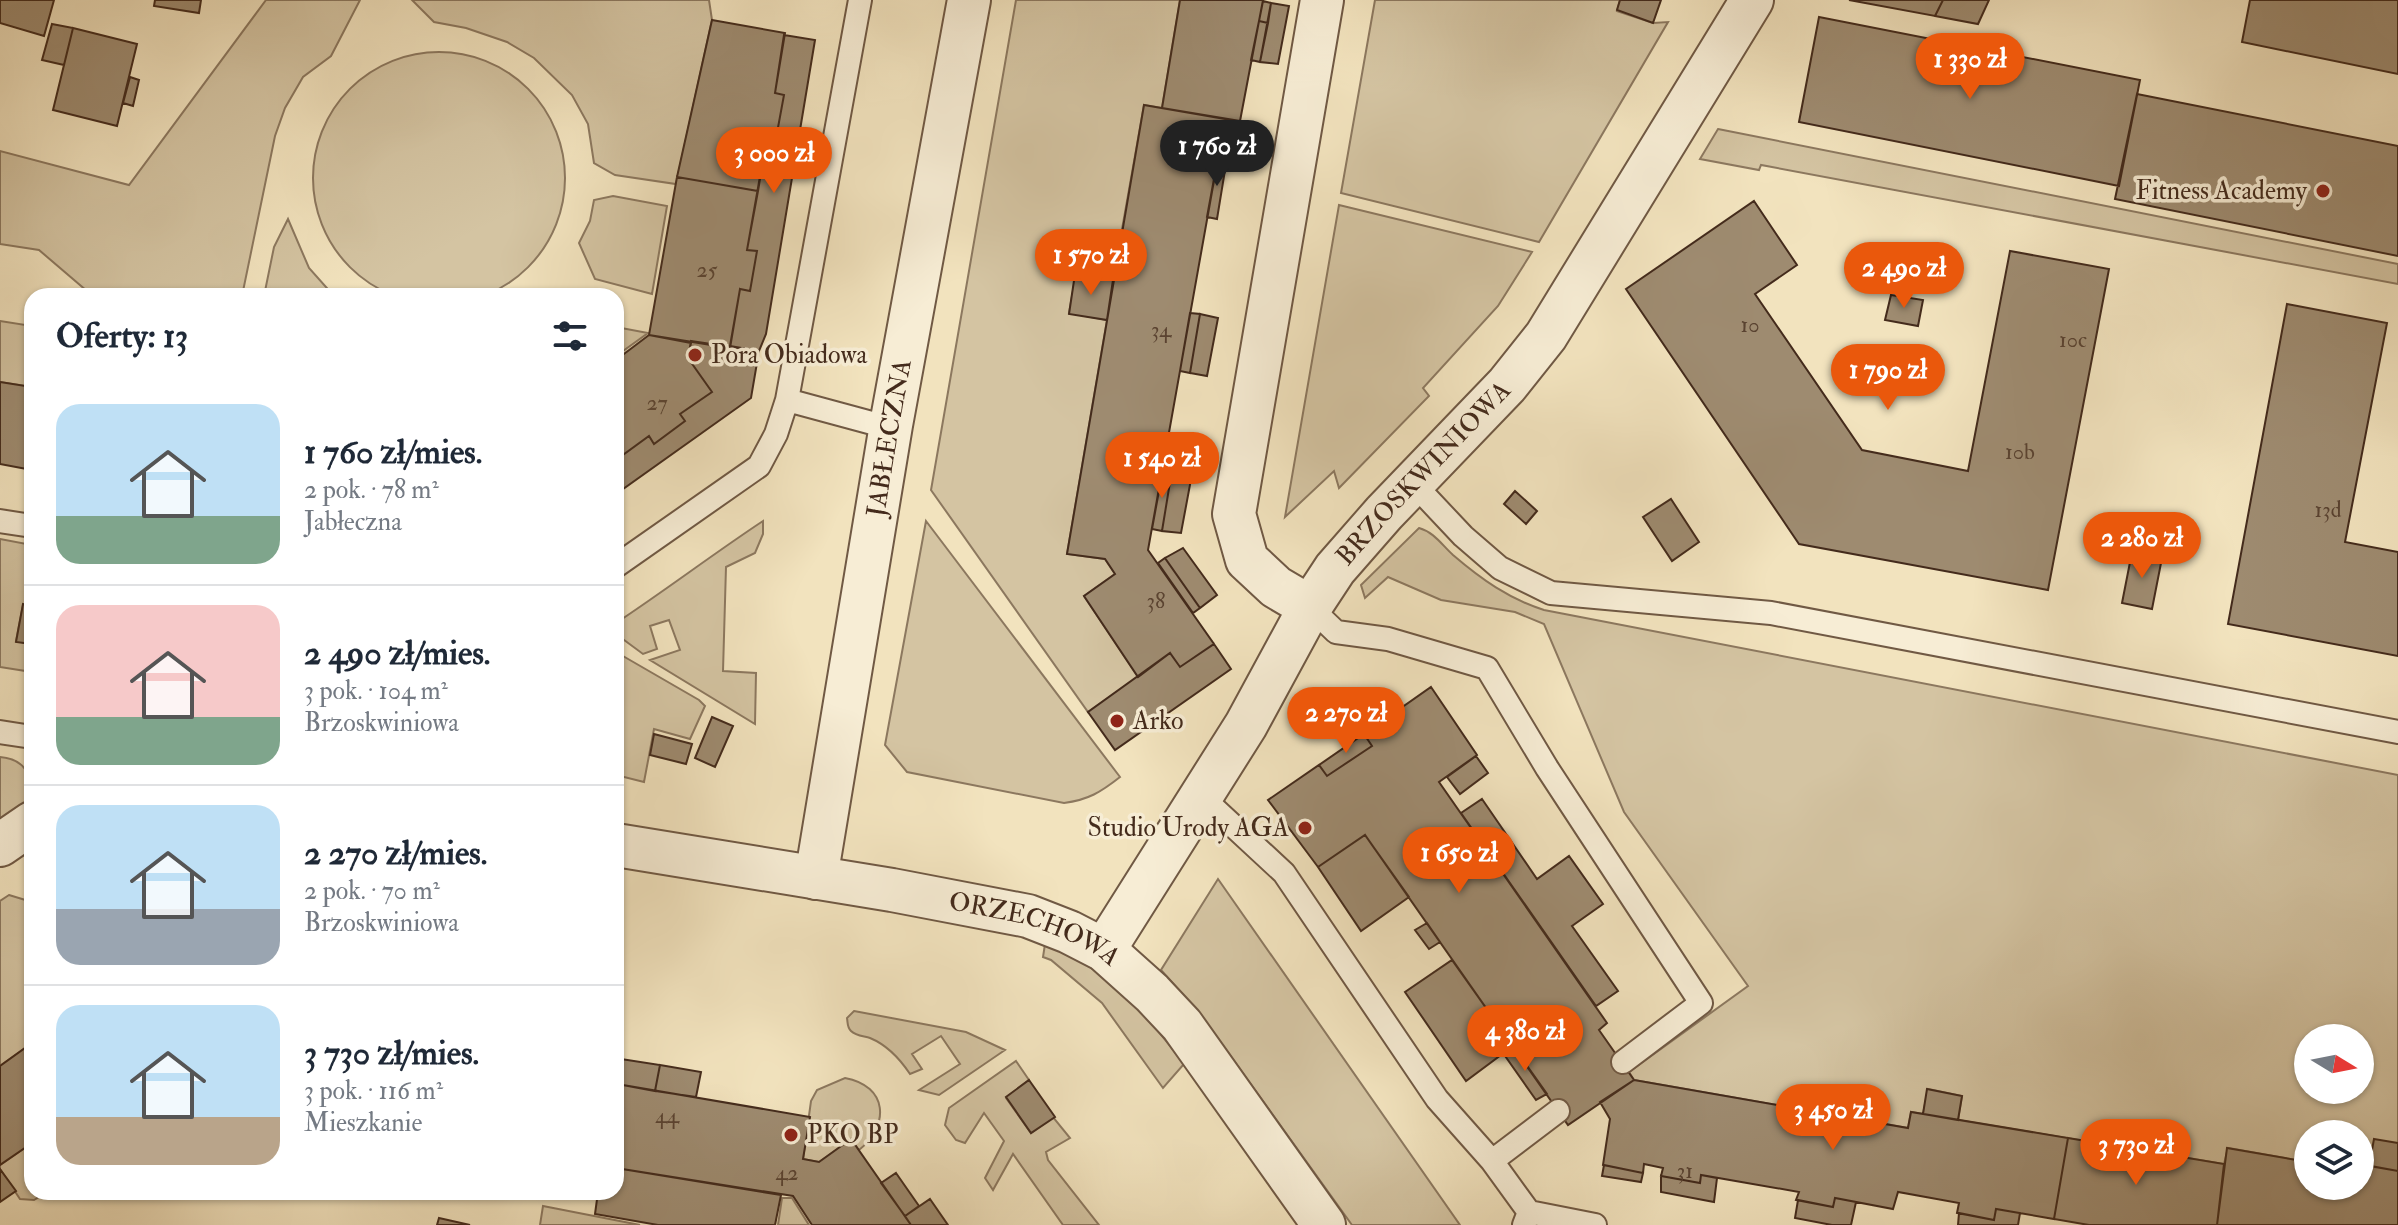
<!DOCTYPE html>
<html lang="pl">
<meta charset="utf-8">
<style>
:root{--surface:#fff;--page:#f6f6f7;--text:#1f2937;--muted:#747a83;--line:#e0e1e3;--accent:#ea580c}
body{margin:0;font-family:"IM FELL Double Pica",serif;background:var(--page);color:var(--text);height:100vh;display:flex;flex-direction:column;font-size:30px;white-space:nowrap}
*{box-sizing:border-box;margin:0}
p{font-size:26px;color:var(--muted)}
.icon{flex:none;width:44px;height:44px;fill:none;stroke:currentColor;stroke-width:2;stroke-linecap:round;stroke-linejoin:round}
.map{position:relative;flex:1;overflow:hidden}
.panel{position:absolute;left:24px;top:288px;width:600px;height:912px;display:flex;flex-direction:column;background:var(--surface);border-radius:24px;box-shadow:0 2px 6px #0004}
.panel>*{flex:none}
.needle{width:52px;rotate:100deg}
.controls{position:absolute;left:2294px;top:1024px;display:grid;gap:16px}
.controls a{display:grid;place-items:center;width:80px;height:80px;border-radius:50%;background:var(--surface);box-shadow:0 2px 6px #0004;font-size:40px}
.price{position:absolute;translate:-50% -68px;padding:0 18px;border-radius:28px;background:var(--accent);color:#fff;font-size:26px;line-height:52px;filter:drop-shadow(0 2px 4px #0008)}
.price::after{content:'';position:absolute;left:50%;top:48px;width:24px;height:18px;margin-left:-12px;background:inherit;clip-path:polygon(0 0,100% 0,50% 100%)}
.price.current{background:#222;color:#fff}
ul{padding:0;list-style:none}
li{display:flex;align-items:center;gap:24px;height:200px;padding:0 32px}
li+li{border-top:2px solid var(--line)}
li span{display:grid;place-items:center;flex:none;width:224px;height:160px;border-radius:24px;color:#555}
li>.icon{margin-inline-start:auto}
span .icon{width:96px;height:96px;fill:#fffc;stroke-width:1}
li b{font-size:34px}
h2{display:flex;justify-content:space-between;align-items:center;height:96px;padding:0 32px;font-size:34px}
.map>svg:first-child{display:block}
.green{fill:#d4c4a2;stroke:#8c785f;stroke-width:2;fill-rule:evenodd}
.building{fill:#9e8b70;stroke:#442b1c;stroke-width:2}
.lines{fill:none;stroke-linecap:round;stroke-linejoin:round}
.service-casing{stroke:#705944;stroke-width:26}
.minor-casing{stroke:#705944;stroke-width:46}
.service{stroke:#f7edd5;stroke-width:22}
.minor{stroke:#f7edd5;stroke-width:42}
.poi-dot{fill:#8f2418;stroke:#f7edd5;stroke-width:3}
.labels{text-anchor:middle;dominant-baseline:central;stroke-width:7;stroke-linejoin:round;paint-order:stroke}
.number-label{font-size:22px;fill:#5a4331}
.poi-label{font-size:26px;fill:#442b1c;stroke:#f7edd5;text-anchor:start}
.street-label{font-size:26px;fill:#442b1c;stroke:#f7edd5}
</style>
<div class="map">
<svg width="2398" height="1225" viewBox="0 0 2398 1225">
<rect width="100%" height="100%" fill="#f2e3be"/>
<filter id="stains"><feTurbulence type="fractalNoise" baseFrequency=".0025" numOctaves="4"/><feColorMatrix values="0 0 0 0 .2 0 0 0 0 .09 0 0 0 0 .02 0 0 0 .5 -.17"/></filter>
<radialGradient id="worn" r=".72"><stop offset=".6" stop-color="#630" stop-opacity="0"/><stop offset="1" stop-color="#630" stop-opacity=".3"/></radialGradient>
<path class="green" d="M266,0h94l-29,56 -28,21 -18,31 -10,28 -33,160h-119l-36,-5 -48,-41 -39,-6v-93l129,34z
M412,0h297l3,20 -36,164 -61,-9 -21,-12 -6,-39 -16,-29 -38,-37 -27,-16 -41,-14 -32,-6z
M1016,0h164l-18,108 -18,-3 -31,175 -37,-6 -7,39 38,7 -40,234 38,5 10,15 -31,22 54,81 -50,35 -157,-222z
M1375,0h245l-3,11 36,12 15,-1 -129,220 -198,-49z
M313 178a126 126 0 1 1 252 0a126 126 0 1 1-252 0Z
M1718,129l680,135v20l-637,-119 -2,5 -59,-11z
M613,196l54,10 -15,88 -57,-15 -16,-36 11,-22 4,-21z
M1339,205l193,47 -34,54 -75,82 6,8 -90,92 -5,-17 -49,46z
M288,219l21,49 25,28h-70l10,-49z
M0,321l32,5v61l-32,-5z
M616,327l32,6 -32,23z
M763,521v13l-8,19 -29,14 -3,104 33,2 -1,51 -105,-64 30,-10 -11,-30 -19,6 7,23 -14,5 -27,-20v-11c50,-33 97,-69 147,-102z
M926,521l194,256c-19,15 -32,23 -56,26l-157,-31 -22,-27z
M1419,528c15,4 23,17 34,27 28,24 56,44 91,55l854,165v368l-29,23 -9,-2v-30h-52v28l-80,-14 -4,16 -266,-44 4,-24 -34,-7 -5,25 -12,-2 -3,16 -274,-48 -5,-8 119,-86 -124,-174 -80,-188 -29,-12 -74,-12 -53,-23 -23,21 -4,-13zM2308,1038h52v52h-52z
M0,539l32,6v61l-9,-1 -7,36 16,3v28l-32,-5z
M616,652l83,48 6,6 -15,33 -36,-10 -10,53 -28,-7z
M0,757c25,2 32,18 32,40l-32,24z
M1218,879l242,346h-108l-151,-210 -40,-45z
M9,895l23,7v141l-32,23v-165z
M1045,944c15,7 31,13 45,21 38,25 67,64 94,99l-21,24 -61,-85 -51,-43 -8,-3z
M854,1011l112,21 39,18 -66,45 -20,-5 41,-26 -19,-28 -29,18 10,15 -12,5c-10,-15 -23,-29 -40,-36 -6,-2 -14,-2 -19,-7 -4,-4 -3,-7 -4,-13z
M1016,1061l13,19 -23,18 25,35 22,-16 17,21 -24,14 2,8 51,65h-36l-50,-71 -20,36 -8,-12 19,-37 -20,-28 -19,30 -9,-3 -11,-15 4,-17z
M845,1078c43,8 45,47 14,72l-8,-10 -32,22 -16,-3 8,-58 6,-11z
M32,1143v49h15l-13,8 -14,-1 -20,-30v-4z
M782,1198h10l17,27h-31z
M543,1206l97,19h-100z"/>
<path class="building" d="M0,0h54l-10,36 -44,-13z
M155,0h46l-2,13 -45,-7z
M1180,0h83l-23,121 -78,-13z
M1620,0h41l-8,23 -36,-13z
M1849,0h94l-8,16z
M1943,0h46l-11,24 -43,-8z
M2250,0h148v74l-156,-32z
M1263,1l8,2 -3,20 -9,-2z
M1271,3l18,3 -11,58 -18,-2z
M1819,17l321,63 -21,106 -320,-64z
M712,20l73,13 -10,60 9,2 -7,38 -9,-2 -10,60 -81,-14z
M1259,21l9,2 -8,39 -9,-2z
M52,24l21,4 -9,37 -22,-5z
M73,28l64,16 -20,82 -64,-16z
M784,35l31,5 -49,294 -7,17 -29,-5 10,-57 10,2 7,-40 -10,-1 21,-119 9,2 7,-38 -9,-2z
M130,77l9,3 -6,26 -10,-3z
M2137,94l261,52v110l-283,-57z
M1144,105l81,14 -77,431 66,94 -34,23 -10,-14 -32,24 -54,-81 31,-22 -10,-15 -38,-5z
M1218,157l9,1 -10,61 -10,-2z
M677,177l81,14 -11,59 10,1 -7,40 -10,-2 -10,59 -81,-13z
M1754,201l43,64 -42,29 107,156 106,21 42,-220 99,18 -61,321 -249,-46 -173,-255z
M1075,274l38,6 -6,40 -38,-6z
M1891,295l32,5 -5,26 -33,-6z
M2287,304l100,19 -42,219 53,10v104l-170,-32z
M1190,313l10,1 -10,59 -10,-2z
M1200,314l18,4 -11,58 -17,-3z
M649,335l42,8 -3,15 24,34 -32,22 5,7 -31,23 -5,-8 -33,24v-100z
M691,341l68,10 -8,47 -135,96v-34l33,-24 5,8 31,-23 -5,-7 32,-22 -24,-34z
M0,382l32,5v83l-32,-6z
M1163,469l9,1 -10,61 -10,-2z
M1172,470l20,4 -11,59 -19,-2z
M1515,491l22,20 -11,13 -22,-20z
M1671,499l28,43 -27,19 -29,-44z
M1183,548l34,47 -17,13 -35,-50z
M2132,552l30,6 -10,51 -30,-6z
M1165,558l35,50 -7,5 -35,-50z
M23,604l9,2v38l-16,-2z
M1214,644l17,25 -116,81 -27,-38 82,-59 10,14z
M1431,687l46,68 -38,27 168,241 -8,7 35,50 -66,45 -203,-290 -47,32 -50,-67 51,-35 8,11 45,-30 -8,-12z
M712,717l21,9 -18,41 -20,-9z
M654,734l38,10 -6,20 -36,-9z
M1364,734l8,12 -45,30 -8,-11z
M1476,756l12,17 -28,21 -13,-17z
M1482,799l55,80 32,-23 34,48 -31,22 46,65 -22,15 -135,-193z
M1365,835l44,62 -48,34 -43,-64z
M1427,923l13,19 -11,7 -14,-19z
M1452,960l61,86 -47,35 -61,-89z
M32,1043v100l-32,22v-99z
M1513,1046l34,48 -11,6 -33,-47z
M621,1059l39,6 -5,26 -38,-7z
M660,1065l41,7 -5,25 -41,-6z
M1029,1080l26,37 -24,16 -25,-36z
M1634,1080l274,48 3,-16 157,26 -14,81 -58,-10 -2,11 -37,-7 2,-10 -61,-11 -5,17 -58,-11 -2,9 -37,-7 3,-8 -98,-17 -1,8 -39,-7 2,-8 -19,-4 -1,9 -40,-8 7,-46 -10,-17z
M617,1084l193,33 -7,42 16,3 32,-23 60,86h-99l-19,-29 -177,-28z
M1927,1089l35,7 -4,24 -35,-6z
M2068,1138l156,26 -7,61h-128l-35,-6z
M2374,1139l24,4v28l-29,-5z
M2227,1148l81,14v24h52v-22l38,7v54h-181z
M1604,1165l39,8 -2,9 -39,-6z
M616,1168l165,27 -6,30h-117l-63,-11 3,-22h18z
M0,1169l16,22 -16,11z
M896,1173l23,33 -14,10 -24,-33z
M1701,1175l16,3 -3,24 -53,-10v-16l39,7z
M1835,1198l21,4 -5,23h-19l-37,-7 3,-18 35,7z
M930,1199l18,26h-37l-6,-9z
M1996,1209l24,4 -2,12h-60l1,-12 35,7z
M439,1218l31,7h-33z"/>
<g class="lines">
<defs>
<path id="service" d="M787,400l73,-400
M1414,484l49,52 37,32 51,25 220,20 627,119
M0,521l32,5
M616,566l143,-100 17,-32 11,-34 85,23 19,2
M1310,607l26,25 52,7 99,29 60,100 154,235 -78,59
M0,732l32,5
M1202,797l82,76 153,226 55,62
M1529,1212l66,13
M1524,1225l5,-13 -37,-51 66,-50"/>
<g id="minor">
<path d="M1310,607l-34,-20 -29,-27 -13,-46 88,-514"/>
<path d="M0,845l32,-22"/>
<path id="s1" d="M616,845l276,45 136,26 41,16 35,18 48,43 30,32 142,200"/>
<path id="s2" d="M816,878l75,-453 78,-425"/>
<path id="s3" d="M1104,950l142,-225 64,-118 25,-38 49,-56 123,-128 39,-49 206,-336"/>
</g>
</defs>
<use href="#service" class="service-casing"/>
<use href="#minor" class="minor-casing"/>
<use href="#service" class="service"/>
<use href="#minor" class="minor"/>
</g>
<g class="poi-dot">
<circle cx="2323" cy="191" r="8"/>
<circle cx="695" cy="355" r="8"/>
<circle cx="1117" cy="721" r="8"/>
<circle cx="1305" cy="828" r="8"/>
<circle cx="791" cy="1135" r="8"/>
</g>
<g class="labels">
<g class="number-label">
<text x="707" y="270">25</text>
<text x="1750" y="325">10</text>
<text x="1161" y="330">34</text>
<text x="2073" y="340">10c</text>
<text x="657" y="403">27</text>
<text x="2020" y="452">10b</text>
<text x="2328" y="510">13d</text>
<text x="1156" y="601">38</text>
<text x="667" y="1116">44</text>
<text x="1685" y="1171">31</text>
<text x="787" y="1173">42</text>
</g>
<g class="poi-label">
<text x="2307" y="191" text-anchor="end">Fitness Academy</text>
<text x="711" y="355">Pora Obiadowa</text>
<text x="1133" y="721">Arko</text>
<text x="1289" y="828" text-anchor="end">Studio Urody AGA</text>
<text x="807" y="1135">PKO BP</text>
</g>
<g class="street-label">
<text stroke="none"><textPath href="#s2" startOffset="446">JABŁECZNA</textPath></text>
<text stroke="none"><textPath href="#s3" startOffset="576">BRZOSKWINIOWA</textPath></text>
<text stroke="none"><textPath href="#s1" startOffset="428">ORZECHOWA</textPath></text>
</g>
</g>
<rect width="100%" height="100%" filter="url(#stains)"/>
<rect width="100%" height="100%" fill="url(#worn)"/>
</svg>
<div class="controls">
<a><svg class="needle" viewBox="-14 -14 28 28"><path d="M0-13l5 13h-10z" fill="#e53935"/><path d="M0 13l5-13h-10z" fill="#747a83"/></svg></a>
<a><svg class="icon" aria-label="layers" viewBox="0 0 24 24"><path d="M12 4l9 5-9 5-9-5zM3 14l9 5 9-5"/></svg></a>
</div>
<b class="price" style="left:1970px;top:101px">1 330 zł</b>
<b class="price current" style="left:1217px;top:188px">1 760 zł</b>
<b class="price" style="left:774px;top:195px">3 000 zł</b>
<b class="price" style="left:1091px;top:297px">1 570 zł</b>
<b class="price" style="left:1904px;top:310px">2 490 zł</b>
<b class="price" style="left:1888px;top:412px">1 790 zł</b>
<b class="price" style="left:1162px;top:500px">1 540 zł</b>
<b class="price" style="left:2142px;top:580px">2 280 zł</b>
<b class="price" style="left:1346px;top:755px">2 270 zł</b>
<b class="price" style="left:1459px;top:895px">1 650 zł</b>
<b class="price" style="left:1525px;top:1073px">4 380 zł</b>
<b class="price" style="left:1833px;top:1152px">3 450 zł</b>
<b class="price" style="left:2136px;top:1187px">3 730 zł</b>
<section class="panel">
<h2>Oferty: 13<svg class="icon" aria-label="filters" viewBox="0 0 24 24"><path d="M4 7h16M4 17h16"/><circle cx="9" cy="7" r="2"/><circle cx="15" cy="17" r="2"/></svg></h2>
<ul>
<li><span style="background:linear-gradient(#bfe0f5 70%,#7fa58c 0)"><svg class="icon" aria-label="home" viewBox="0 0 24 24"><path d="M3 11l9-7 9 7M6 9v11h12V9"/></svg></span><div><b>1 760 zł/mies.</b><p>2 pok. · 78 m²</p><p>Jabłeczna</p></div></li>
<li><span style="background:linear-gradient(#f6c9c9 70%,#7fa58c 0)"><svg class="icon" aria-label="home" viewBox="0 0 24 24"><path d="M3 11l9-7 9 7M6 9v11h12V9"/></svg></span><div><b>2 490 zł/mies.</b><p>3 pok. · 104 m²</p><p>Brzoskwiniowa</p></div></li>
<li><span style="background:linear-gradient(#bfe0f5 65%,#9aa5b1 0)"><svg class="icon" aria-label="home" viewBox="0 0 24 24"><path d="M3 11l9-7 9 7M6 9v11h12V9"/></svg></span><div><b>2 270 zł/mies.</b><p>2 pok. · 70 m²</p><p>Brzoskwiniowa</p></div></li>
<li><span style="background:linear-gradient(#bfe0f5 70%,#b9a48a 0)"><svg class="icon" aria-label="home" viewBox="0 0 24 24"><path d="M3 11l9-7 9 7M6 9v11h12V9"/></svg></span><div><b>3 730 zł/mies.</b><p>3 pok. · 116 m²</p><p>Mieszkanie</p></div></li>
</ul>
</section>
</div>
